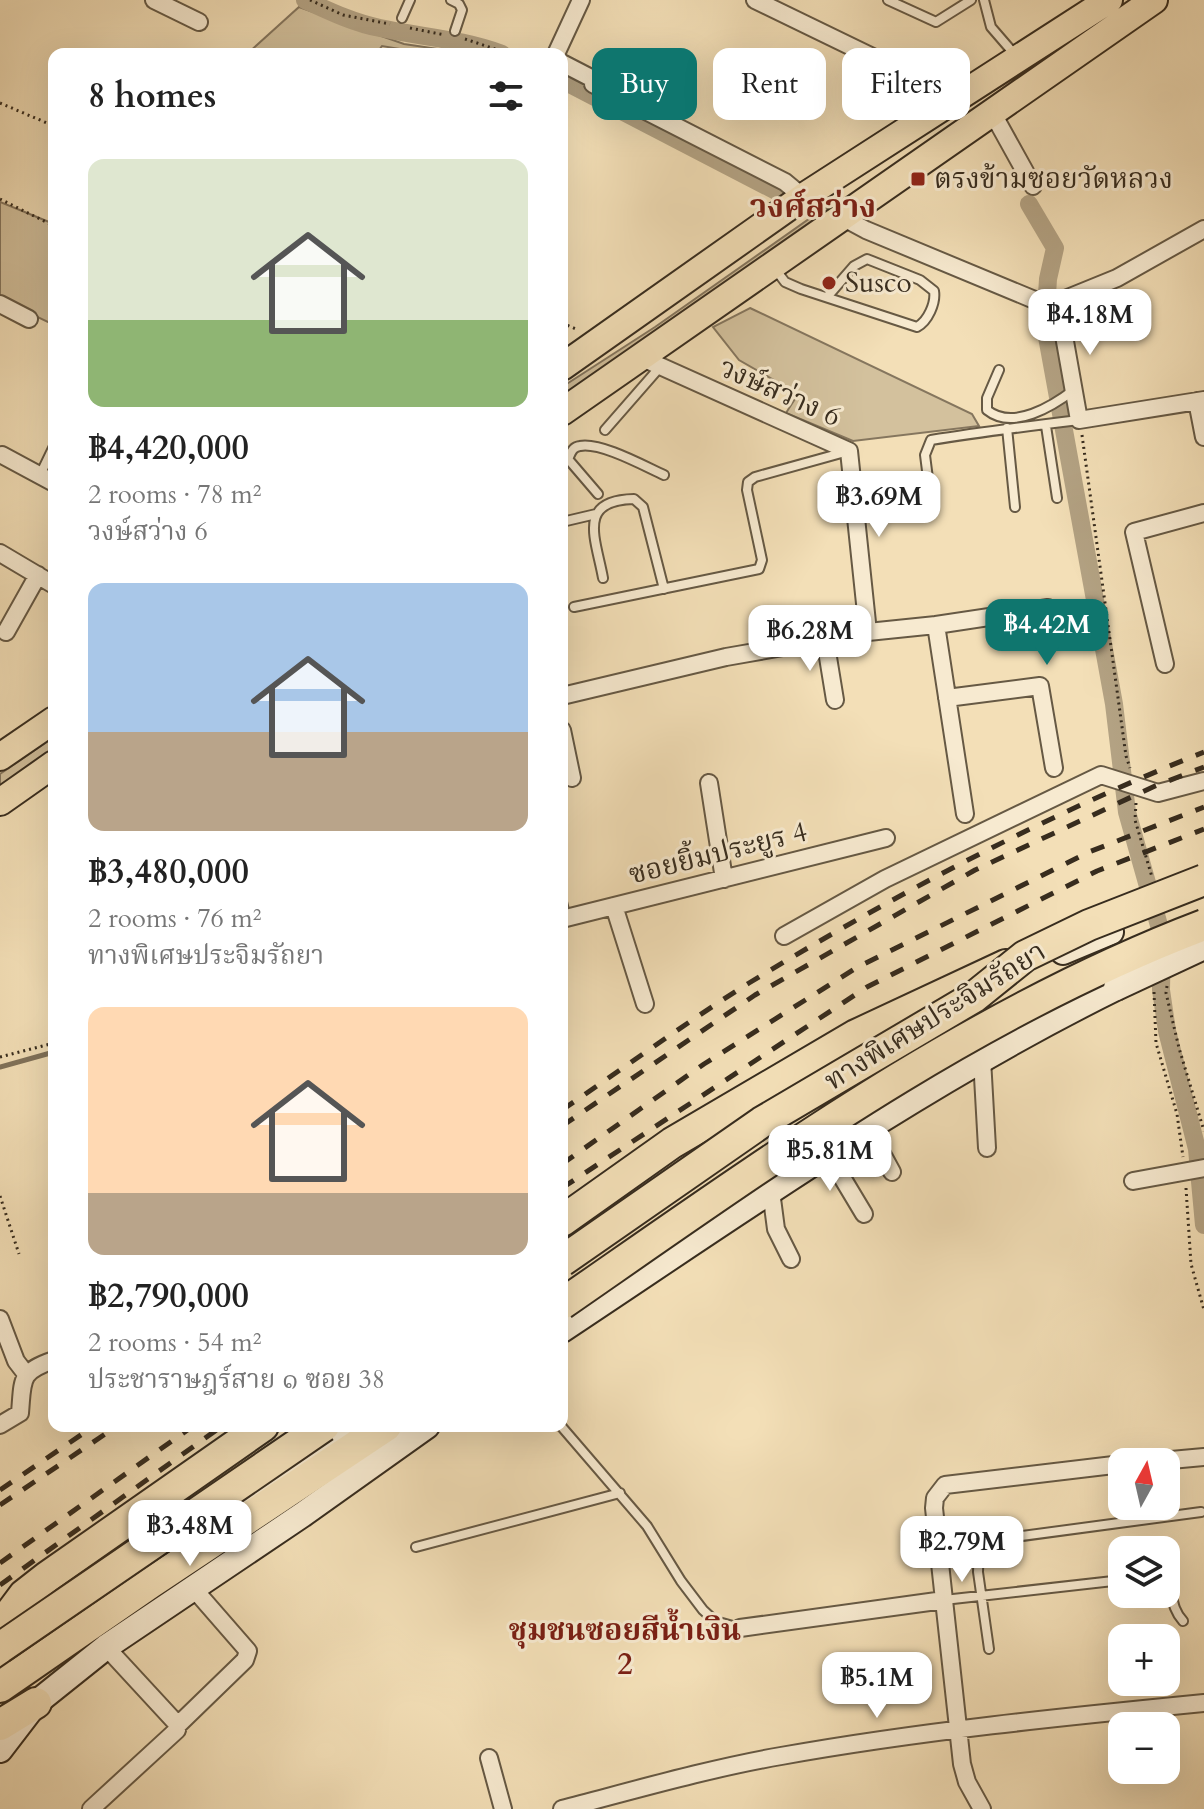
<!DOCTYPE html>
<meta charset="utf-8">
<style>
:root{--surface:#fff;--page:#f2f2f2;--text:#222;--muted:#767676;--accent:#0f766e}
body{margin:0;font-family:Cardo,"Noto Serif Thai",serif;background:var(--page);color:var(--text);height:100vh;display:flex;flex-direction:column;font-size:30px;white-space:nowrap}
*{box-sizing:border-box;margin:0}
p{font-size:26px;color:var(--muted)}
.icon{flex:none;width:44px;height:44px;fill:none;stroke:currentColor;stroke-width:2;stroke-linecap:round;stroke-linejoin:round}
.map{position:relative;flex:1;overflow:hidden}
.sheet{position:absolute;left:48px;top:48px;width:520px;height:1384px;display:flex;flex-direction:column;background:var(--surface);border-radius:16px;box-shadow:0 8px 32px #0002}
.sheet>*{flex:none}
.guide{position:absolute;left:592px;top:48px;width:492px;height:72px;display:flex;gap:16px}
.needle{width:52px;rotate:8deg}
.fabs{position:absolute;left:1108px;top:1448px;display:grid;gap:16px}
.fabs a{display:grid;place-items:center;width:72px;height:72px;border-radius:16px;background:var(--surface);box-shadow:0 8px 32px #0002;font-size:40px}
.price{position:absolute;translate:-50% -68px;padding:0 18px;border-radius:16px;background:#fff;color:#222;font-size:26px;line-height:52px;filter:drop-shadow(0 2px 4px #0008)}
.price::after{content:'';position:absolute;left:50%;top:48px;width:24px;height:18px;margin-left:-12px;background:inherit;clip-path:polygon(0 0,100% 0,50% 100%)}
.price.current{background:var(--accent);color:#fff}
ul{padding:0;list-style:none}
li{display:grid;align-content:center;gap:16px;height:424px;padding:0 40px}
li span{display:grid;place-items:center;height:248px;border-radius:16px;color:#555}
li>.icon{margin-inline-start:auto}
span .icon{width:144px;height:144px;fill:#fffc;stroke-width:1}
li b{font-size:34px}
h2{display:flex;justify-content:space-between;align-items:center;height:96px;padding:0 40px;font-size:34px}
.pill{padding:0 28px;border-radius:16px;background:var(--surface);box-shadow:0 8px 32px #0002;font-size:28px;line-height:72px}
.pill.current{background:var(--accent);color:#fff}
.map>svg:first-child{display:block}
.green{fill:#d3c19d;stroke:#85765e;stroke-width:2}
.lines{fill:none;stroke-linecap:round;stroke-linejoin:round}
.stream{stroke:#81735b;stroke-width:5}
.canal{stroke:#b3a283;stroke-width:18}
.service-casing{stroke:#665944;stroke-width:12}
.minor-casing{stroke:#665944;stroke-width:20}
.secondary-casing{stroke:#372c1e;stroke-width:28}
.primary-casing{stroke:#372c1e;stroke-width:30}
.motorway-casing{stroke:#372c1e;stroke-width:34}
.path{stroke:#372c1e;stroke-width:3;stroke-dasharray:2 4;stroke-linecap:butt}
.service{stroke:#f7ead0;stroke-width:8}
.minor{stroke:#f7ead0;stroke-width:16}
.secondary{stroke:#f7ead0;stroke-width:24}
.primary{stroke:#f3dfb7;stroke-width:26}
.motorway{stroke:#f3dfb7;stroke-width:30}
.rail{stroke:#372c1e;stroke-width:5;stroke-dasharray:14 14;stroke-linecap:butt}
.secondary-bridge-casing{stroke:#372c1e;stroke-width:28;stroke-linecap:butt}
.motorway-bridge-casing{stroke:#372c1e;stroke-width:34;stroke-linecap:butt}
.secondary-bridge{stroke:#f7ead0;stroke-width:24}
.motorway-bridge{stroke:#f3dfb7;stroke-width:30}
.poi-dot{fill:#8f2418;stroke:#f7ead0;stroke-width:3}
.labels{text-anchor:middle;dominant-baseline:central;stroke-width:6;stroke-linejoin:round;paint-order:stroke}
.poi-label{font-size:28px;fill:#372c1e;stroke:#f7ead0;text-anchor:start}
.street-label{font-size:28px;fill:#372c1e;stroke:#f7ead0}
.neighbourhood-label{font-size:30px;font-weight:bold;fill:#7a1f14;stroke:#f7ead0}
.quarter-label{font-size:32px;font-weight:bold;fill:#7a1f14;stroke:#f7ead0}
</style>
<div class="map">
<svg width="1204" height="1809" viewBox="0 0 1204 1809">
<rect width="100%" height="100%" fill="#f3dfb7"/>
<filter id="stains"><feTurbulence type="fractalNoise" baseFrequency=".0025" numOctaves="4"/><feColorMatrix values="0 0 0 0 .2 0 0 0 0 .09 0 0 0 0 .02 0 0 0 .5 -.17"/></filter>
<radialGradient id="worn" r=".72"><stop offset=".6" stop-color="#630" stop-opacity="0"/><stop offset="1" stop-color="#630" stop-opacity=".3"/></radialGradient>
<path class="green" d="M299,7l105,37 68,10h-42l-48,-8 -6,8h-129z
M0,202l54,22v101l-54,-26z
M826,207l2,3 -3,4 -263,184v-11l93,-60z
M750,308l222,106 7,12 -126,15 -67,-28 12,-19 -59,-34 -26,-33z
M54,737v15l-54,37v-15z"/>
<g class="lines">
<path class="stream" d="M0,1067l54,-15"/>
<path class="canal" d="M305,0c24,11 49,23 75,28 42,9 82,11 122,26
M562,80l216,112
M1029,204l26,44 -7,31 -3,47 69,378 13,108 35,124 -1,54 6,41 30,118 7,76"/>
<defs>
<path id="service" d="M451,0l8,4 3,6 -7,21
M888,0l48,22 35,-22
M984,0l7,27 19,22
M402,18l8,-18
M776,270l9,12 16,7 116,38c11,-6 19,-24 17,-36l-14,-11 -53,-21 -13,7 -27,31
M999,370l-12,28v12c26,21 66,-4 88,-21
M1046,426l11,72
M1007,428l8,79
M605,430l55,-63
M562,452l36,42
M568,459c3,-6 4,-12 12,-13 21,-4 64,20 84,29
M40,475l14,-29
M932,510l-7,-55 6,-15c49,-8 98,-14 148,-20
M562,522l34,-8
M603,578c-7,-39 -27,-78 31,-79l9,8 21,82
M574,607l185,-38 3,-9 -15,-70 1,-8 7,-5 90,-25
M562,902l4,16
M561,1426l86,100 34,55 22,29 12,11 25,7
M416,1547l204,-54
M1166,1577c9,17 3,28 17,44
M944,1600l178,-20
M989,1649l-11,-77 1,-28 6,-3 216,-29"/>
<path id="minor" d="M154,0l45,22
M755,0l200,97
M556,54l25,-54
M562,63l31,16v5l192,98 18,15
M992,112l41,74
M840,216l26,14 171,71 21,1 59,-24 87,-49
M1058,302l21,118 125,-20
M0,304l29,15
M640,357l209,94 19,181 68,-7 29,189
M1197,401l7,36
M2,455l52,28
M0,553l54,32
M936,625l112,-17
M6,632l32,-57
M825,639l10,61
M1165,664l-31,-132 70,-19
M562,696l164,-39 142,-25
M947,698l93,-12 14,82
M562,730l10,48
M709,783l15,96
M614,906l31,98
M562,919l324,-81
M784,936l101,-57 216,-104 57,18 46,-12
M982,1059l5,89
M868,1128l24,44
M828,1154l36,60
M1133,1181l71,-13
M771,1191l5,38 15,30
M0,1319l16,42 10,13
M0,1425l20,-12c3,-34 -1,-41 34,-53
M1149,1462l55,-5
M944,1600l18,164 5,18 15,27
M740,1628l204,-28 -10,-92 1,-10 10,-13 177,-21
M178,1725l67,-65 3,-9 -54,-62
M489,1758l14,51
M91,1809l86,-79 1,-5 -72,-78
M562,1809c73,-19 145,-40 219,-53 140,-25 281,-39 423,-53"/>
<path id="secondary" d="M1063,952l48,-20
M562,1330c181,-120 359,-246 554,-342
M210,1526l142,-100
M0,1750l36,-47 70,-56 196,-132 125,-89"/>
<path id="primary" d="M562,367l241,-170 306,-197
M562,412l592,-412
M0,757l54,-37
M0,802l54,-38"/>
<path id="motorway" d="M562,1221l110,-78 184,-108 150,-70
M0,1627l24,-32 23,-18 216,-151
M0,1687l149,-103 237,-158
M0,1725l36,-22"/>
</defs>
<use href="#service" class="service-casing"/>
<use href="#minor" class="minor-casing"/>
<use href="#secondary" class="secondary-casing"/>
<use href="#primary" class="primary-casing"/>
<use href="#motorway" class="motorway-casing"/>
<path class="path" d="M310,0l33,15 47,9
M410,28l35,7
M465,39l45,15
M130,54h1
M0,103l54,23
M0,199l54,27
M562,323l14,6
M1082,435l44,321 4,12
M1136,803l-1,17 17,57
M1167,986l-1,7 13,55 25,83
M1154,992l2,51 21,71 6,43
M0,1057l54,-14
M1186,1188l5,76 13,46
M0,1196l19,58"/>
<use href="#service" class="service"/>
<use href="#minor" class="minor"/>
<use href="#secondary" class="secondary"/>
<use href="#primary" class="primary"/>
<use href="#motorway" class="motorway"/>
<path class="rail" d="M562,1110c62,-42 123,-87 187,-127 145,-88 297,-168 455,-231
M562,1126l193,-131 220,-125 180,-84 49,-19
M562,1164l142,-100 152,-96 233,-116 115,-45
M562,1188l305,-201 230,-116 107,-42
M0,1490l94,-64
M0,1505l117,-79
M0,1563l193,-137
M0,1585l222,-159"/>
<defs>
<path id="secondary-bridge" d="M1116,988l88,-41"/>
<path id="motorway-bridge" d="M562,1261l200,-139 212,-125 51,-41 64,-31 115,-45
M562,1304c205,-142 408,-290 642,-379
M0,1648l324,-222"/>
</defs>
<use href="#secondary-bridge" class="secondary-bridge-casing"/>
<use href="#motorway-bridge" class="motorway-bridge-casing"/>
<use href="#secondary-bridge" class="secondary-bridge"/>
<use href="#motorway-bridge" class="motorway-bridge"/>
</g>
<g class="poi-dot">
<rect x="910" y="171" width="16" height="16" rx="4"/>
<circle cx="829" cy="283" r="8"/>
</g>
<g class="labels">
<g class="poi-label">
<text x="934" y="179">ตรงข้ามซอยวัดหลวง</text>
<text x="845" y="283">Susco</text>
</g>
<g class="street-label">
<text transform="translate(780 392) rotate(24)">วงษ์สว่าง 6</text>
<text transform="translate(718 853) rotate(-14)">ซอยยิ้มประยูร 4</text>
<text transform="translate(935 1016) rotate(-32)">ทางพิเศษประจิมรัถยา</text>
</g>
<g class="neighbourhood-label">
<text x="625" y="1630">ชุมชนซอยสีน้ำเงิน<tspan x="625" dy="34">2</tspan></text>
</g>
<g class="quarter-label">
<text x="813" y="207">วงศ์สว่าง</text>
</g>
</g>
<rect width="100%" height="100%" filter="url(#stains)"/>
<rect width="100%" height="100%" fill="url(#worn)"/>
</svg>
<div class="fabs">
<a><svg class="needle" viewBox="-14 -14 28 28"><path d="M0-13l5 13h-10z" fill="#e53935"/><path d="M0 13l5-13h-10z" fill="#767676"/></svg></a>
<a><svg class="icon" aria-label="layers" viewBox="0 0 24 24"><path d="M12 4l9 5-9 5-9-5zM3 14l9 5 9-5"/></svg></a>
<a>+</a>
<a>−</a>
</div>
<b class="price" style="left:1090px;top:357px">฿4.18M</b>
<b class="price" style="left:879px;top:539px">฿3.69M</b>
<b class="price current" style="left:1047px;top:667px">฿4.42M</b>
<b class="price" style="left:810px;top:673px">฿6.28M</b>
<b class="price" style="left:830px;top:1193px">฿5.81M</b>
<b class="price" style="left:190px;top:1568px">฿3.48M</b>
<b class="price" style="left:962px;top:1584px">฿2.79M</b>
<b class="price" style="left:877px;top:1720px">฿5.1M</b>
<div class="guide">
<a class="pill current">Buy</a>
<a class="pill">Rent</a>
<a class="pill">Filters</a>
</div>
<section class="sheet">
<h2>8 homes<svg class="icon" aria-label="filters" viewBox="0 0 24 24"><path d="M4 7h16M4 17h16"/><circle cx="9" cy="7" r="2"/><circle cx="15" cy="17" r="2"/></svg></h2>
<ul>
<li><span style="background:linear-gradient(#dfe7d0 65%,#8fb573 0)"><svg class="icon" aria-label="home" viewBox="0 0 24 24"><path d="M3 11l9-7 9 7M6 9v11h12V9"/></svg></span><div><b>฿4,420,000</b><p>2 rooms · 78 m²</p><p>วงษ์สว่าง 6</p></div></li>
<li><span style="background:linear-gradient(#a9c7e8 60%,#b9a48a 0)"><svg class="icon" aria-label="home" viewBox="0 0 24 24"><path d="M3 11l9-7 9 7M6 9v11h12V9"/></svg></span><div><b>฿3,480,000</b><p>2 rooms · 76 m²</p><p>ทางพิเศษประจิมรัถยา</p></div></li>
<li><span style="background:linear-gradient(#ffd9b3 75%,#b9a48a 0)"><svg class="icon" aria-label="home" viewBox="0 0 24 24"><path d="M3 11l9-7 9 7M6 9v11h12V9"/></svg></span><div><b>฿2,790,000</b><p>2 rooms · 54 m²</p><p>ประชาราษฎร์สาย ๑ ซอย 38</p></div></li>
</ul>
</section>
</div>
